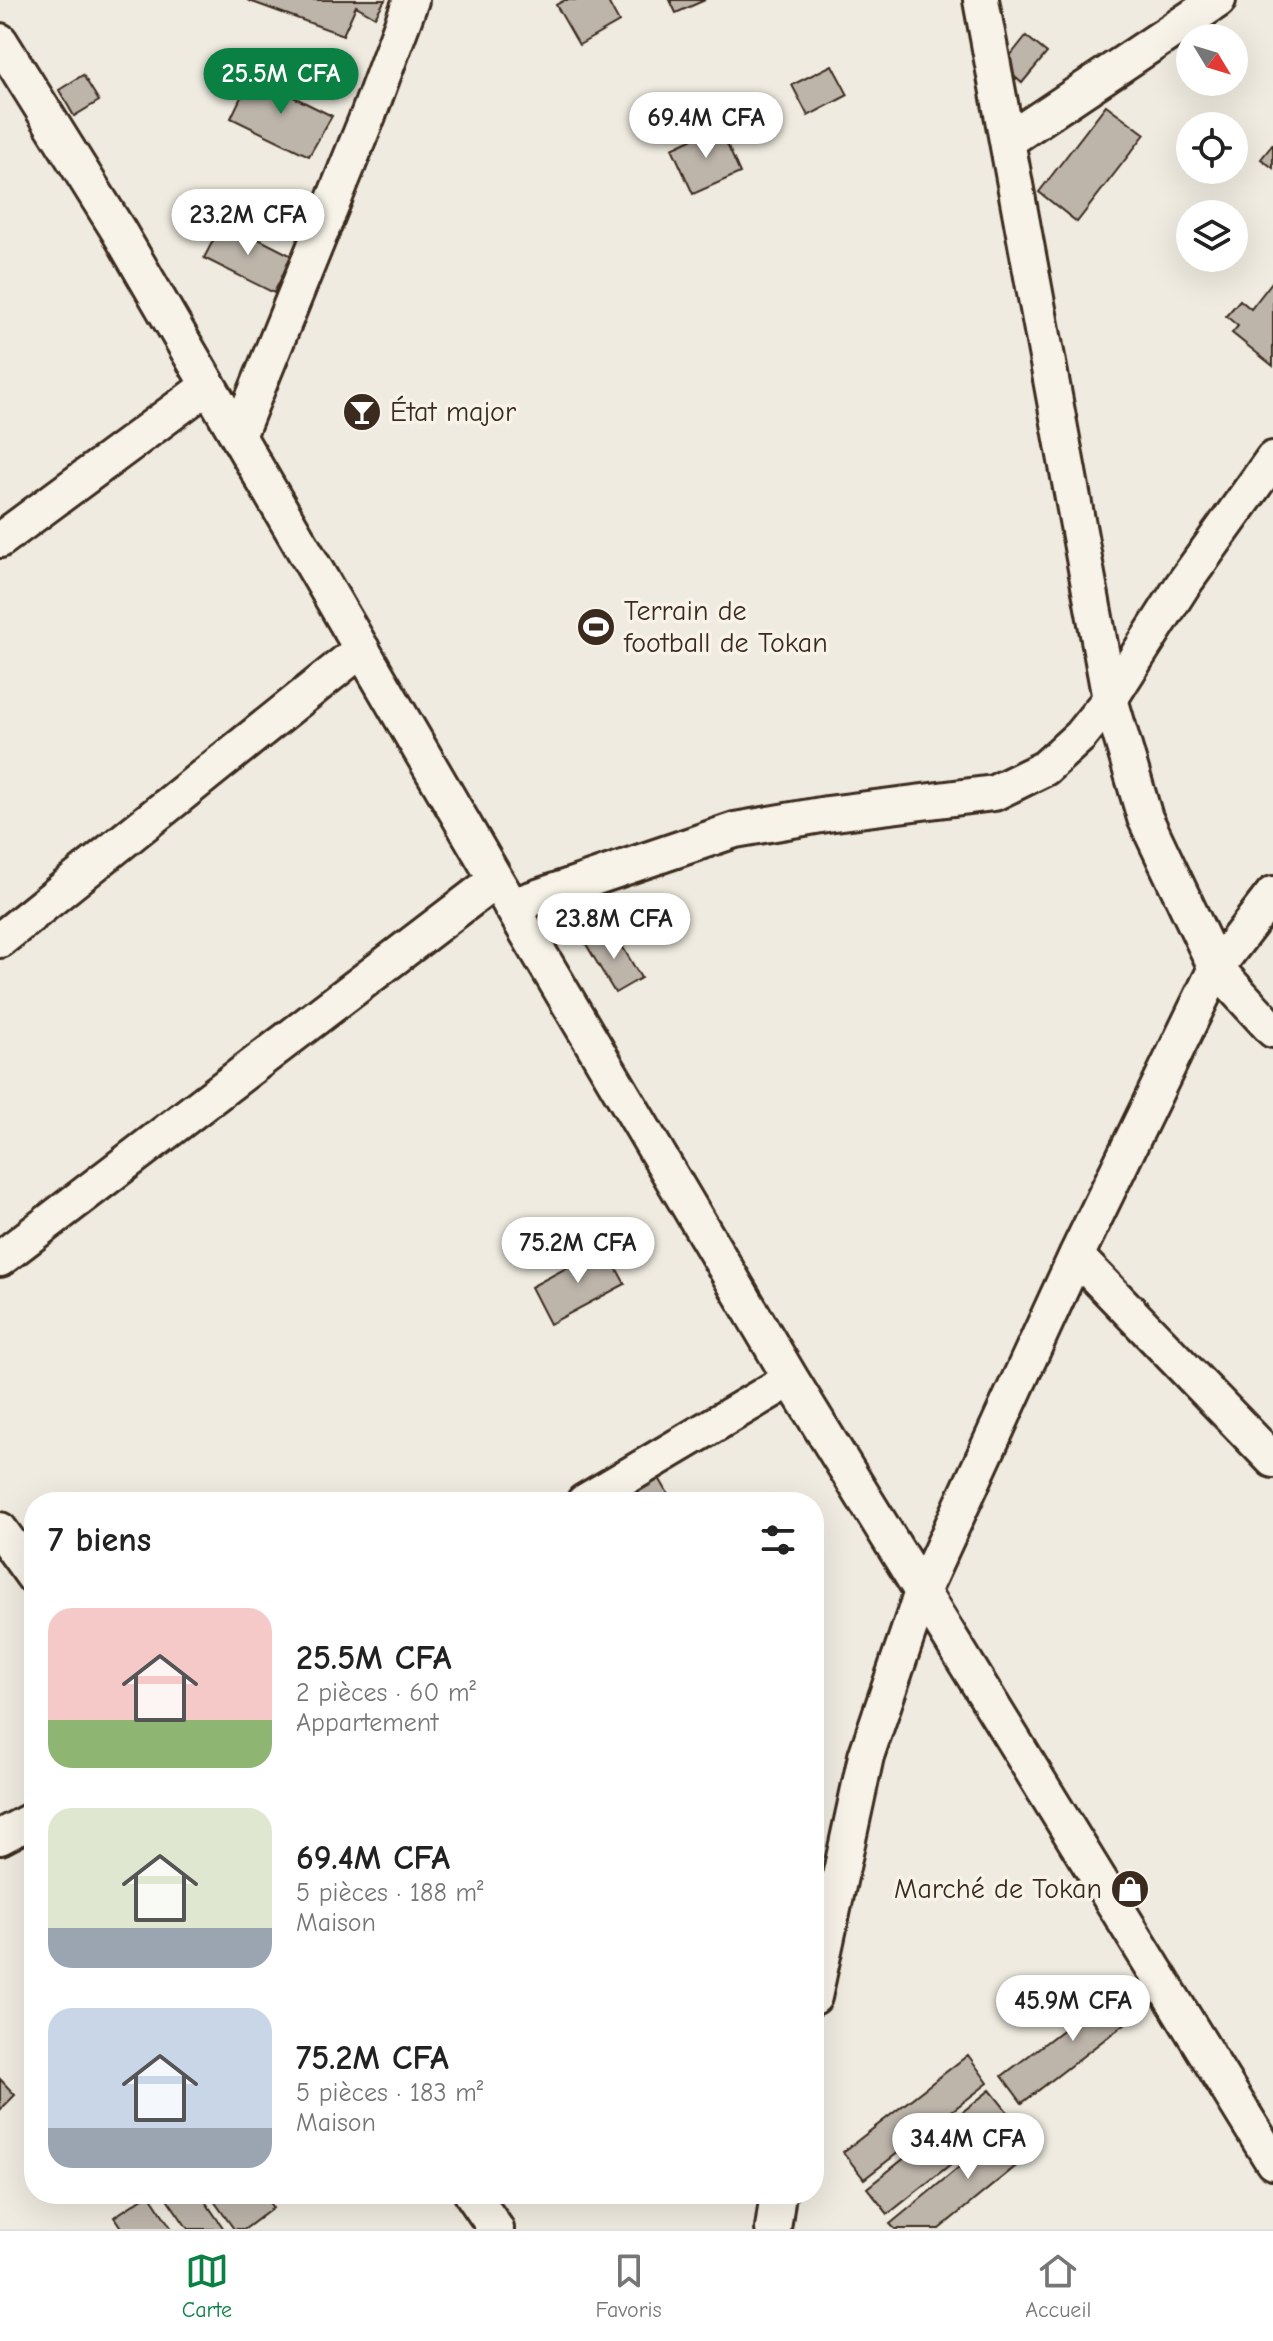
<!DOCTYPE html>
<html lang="fr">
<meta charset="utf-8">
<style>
:root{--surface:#fff;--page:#f2f2f2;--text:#222;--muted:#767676;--line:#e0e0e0;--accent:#0b8043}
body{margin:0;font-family:"Comic Neue",sans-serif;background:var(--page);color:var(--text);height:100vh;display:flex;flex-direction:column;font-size:30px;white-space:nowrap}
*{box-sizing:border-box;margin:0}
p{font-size:26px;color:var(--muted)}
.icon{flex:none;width:44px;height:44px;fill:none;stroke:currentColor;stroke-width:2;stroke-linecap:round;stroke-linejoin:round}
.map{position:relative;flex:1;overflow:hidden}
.panel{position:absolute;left:24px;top:1492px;width:800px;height:712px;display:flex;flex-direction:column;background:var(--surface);border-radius:32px;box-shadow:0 8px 32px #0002}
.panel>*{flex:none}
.needle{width:52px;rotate:128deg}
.buttons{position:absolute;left:1176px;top:24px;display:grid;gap:16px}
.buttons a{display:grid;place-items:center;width:72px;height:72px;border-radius:50%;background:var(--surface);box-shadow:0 8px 32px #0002;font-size:40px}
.price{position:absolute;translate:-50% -68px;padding:0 18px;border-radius:28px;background:#fff;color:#222;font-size:26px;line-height:52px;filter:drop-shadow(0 2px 4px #0008)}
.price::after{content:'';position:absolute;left:50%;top:48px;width:24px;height:18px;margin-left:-12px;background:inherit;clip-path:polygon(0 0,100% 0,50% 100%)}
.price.selected{background:var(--accent);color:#fff}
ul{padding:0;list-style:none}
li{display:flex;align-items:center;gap:24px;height:200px;padding:0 24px}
li span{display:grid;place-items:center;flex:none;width:224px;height:160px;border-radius:24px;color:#555}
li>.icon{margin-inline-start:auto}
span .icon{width:96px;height:96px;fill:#fffc;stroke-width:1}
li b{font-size:34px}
h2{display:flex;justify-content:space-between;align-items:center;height:96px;padding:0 24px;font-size:34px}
.tabs{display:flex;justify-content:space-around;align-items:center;height:112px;border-top:2px solid var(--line);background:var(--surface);font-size:22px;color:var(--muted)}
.tabs a{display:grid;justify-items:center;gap:4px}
.tabs .selected{color:var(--accent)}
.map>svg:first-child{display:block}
.building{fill:#bdb5aa;stroke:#3b2a1e;stroke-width:2}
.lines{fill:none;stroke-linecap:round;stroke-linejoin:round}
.street-casing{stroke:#3b2a1e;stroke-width:40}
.street{stroke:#f7f3e8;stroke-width:34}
.labels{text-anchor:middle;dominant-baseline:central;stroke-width:7;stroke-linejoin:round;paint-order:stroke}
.poi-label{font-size:28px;fill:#3b2a1e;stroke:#f7f3e8;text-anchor:start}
</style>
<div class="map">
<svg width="1273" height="2229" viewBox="0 0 1273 2229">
<rect width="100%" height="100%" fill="#efebe0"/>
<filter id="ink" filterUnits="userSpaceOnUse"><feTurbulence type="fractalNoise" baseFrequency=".0125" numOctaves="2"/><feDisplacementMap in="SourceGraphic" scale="16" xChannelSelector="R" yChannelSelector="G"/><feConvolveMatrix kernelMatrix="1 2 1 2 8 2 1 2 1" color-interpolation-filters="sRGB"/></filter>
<g filter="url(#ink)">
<path class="building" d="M247,0h138l-10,17 -19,-11 -13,29z
M565,0h42l12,22 -40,23 -23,-40z
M670,0h35l-29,13z
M1026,36l21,17 -25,30 -20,-17z
M832,65l16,30 -40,21 -16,-31z
M83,75l16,26 -25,15 -15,-26z
M251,76l81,40 -23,40 -78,-38z
M1106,105l39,29 -68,88 -38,-30z
M719,126l21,47 -47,21 -21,-46z
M1273,144v24l-12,-9z
M223,221l69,35 -18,37 -70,-35z
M1272,282l1,1v83l-41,-33 6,-7 -12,-10 14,-16 11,9z
M612,929l29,49 -26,15 -29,-49z
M605,1247l20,37 -75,40 -19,-37z
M659,1478l14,24h-52z
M1124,1983l20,26 -122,94 -20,-27z
M968,2055l20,28 -124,96 -21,-27z
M0,2079l15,16 -15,15z
M990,2090l21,26 -123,98 -21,-26z
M1015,2121l22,28 -98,80h-44l-5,-5z
M149,2194l23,35h-50l-8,-12z
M164,2194h36l24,35h-36z
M209,2194h54l10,14 -28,21h-11z"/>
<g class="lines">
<defs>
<path id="street" d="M981,0l129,699 35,119 71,150 57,62
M0,41l118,189 378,650 295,499 482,783
M1007,141l211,-141
M238,436l131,-323 42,-113
M0,540l208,-154
M511,906l224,-76 92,-16 167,-21 51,-25 35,-32 30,-37 72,-113 91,-127
M0,940l362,-291
M1076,1256l197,204
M0,1259l496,-379
M584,1502l207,-123
M0,1530l34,47
M0,1837l34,-18
M814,1997l52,-241 56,-164 154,-336 140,-288 57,-74
M472,2194l24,35
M773,2229l5,-35"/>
</defs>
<use href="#street" class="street-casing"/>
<use href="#street" class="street"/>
</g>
</g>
<defs>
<symbol id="bar-disc" viewBox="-11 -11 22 22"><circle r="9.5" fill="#3b2a1e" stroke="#f7f3e8"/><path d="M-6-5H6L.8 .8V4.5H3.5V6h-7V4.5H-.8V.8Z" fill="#fff"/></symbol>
<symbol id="stadium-disc" viewBox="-11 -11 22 22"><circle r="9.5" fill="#3b2a1e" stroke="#f7f3e8"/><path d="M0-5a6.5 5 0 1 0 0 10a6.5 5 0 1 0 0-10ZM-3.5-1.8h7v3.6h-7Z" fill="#fff"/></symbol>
<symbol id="shop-disc" viewBox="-11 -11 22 22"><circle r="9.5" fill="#3b2a1e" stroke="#f7f3e8"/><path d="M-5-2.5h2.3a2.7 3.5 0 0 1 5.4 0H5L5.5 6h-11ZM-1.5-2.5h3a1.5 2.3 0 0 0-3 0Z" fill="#fff"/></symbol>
</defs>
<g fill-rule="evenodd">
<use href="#bar-disc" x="340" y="390" width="44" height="44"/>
<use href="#stadium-disc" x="574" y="605" width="44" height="44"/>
<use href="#shop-disc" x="1108" y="1867" width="44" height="44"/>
</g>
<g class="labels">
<g class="poi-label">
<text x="390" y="412">État major</text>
<text x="624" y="611">Terrain de<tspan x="624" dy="32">football de Tokan</tspan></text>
<text x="1102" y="1889" text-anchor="end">Marché de Tokan</text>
</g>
</g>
</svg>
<div class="buttons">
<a><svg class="needle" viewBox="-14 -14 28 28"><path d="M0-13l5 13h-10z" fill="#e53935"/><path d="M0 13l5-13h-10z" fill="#767676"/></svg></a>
<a><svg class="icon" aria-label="locate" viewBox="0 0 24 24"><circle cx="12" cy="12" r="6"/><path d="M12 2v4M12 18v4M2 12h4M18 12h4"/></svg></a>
<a><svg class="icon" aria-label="layers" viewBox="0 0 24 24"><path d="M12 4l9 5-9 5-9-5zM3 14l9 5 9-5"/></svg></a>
</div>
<b class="price selected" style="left:281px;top:116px">25.5M CFA</b>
<b class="price" style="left:706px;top:160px">69.4M CFA</b>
<b class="price" style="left:248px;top:257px">23.2M CFA</b>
<b class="price" style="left:614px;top:961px">23.8M CFA</b>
<b class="price" style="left:578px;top:1285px">75.2M CFA</b>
<b class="price" style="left:1073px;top:2043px">45.9M CFA</b>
<b class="price" style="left:968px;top:2181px">34.4M CFA</b>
<section class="panel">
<h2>7 biens<svg class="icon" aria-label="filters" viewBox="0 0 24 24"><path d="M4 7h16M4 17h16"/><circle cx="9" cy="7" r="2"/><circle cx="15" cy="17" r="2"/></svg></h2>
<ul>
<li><span style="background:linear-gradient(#f6c9c9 70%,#8fb573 0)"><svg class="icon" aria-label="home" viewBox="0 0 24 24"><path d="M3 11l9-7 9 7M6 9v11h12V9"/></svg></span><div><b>25.5M CFA</b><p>2 pièces · 60 m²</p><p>Appartement</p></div></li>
<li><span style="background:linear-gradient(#dfe7d0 75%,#9aa5b1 0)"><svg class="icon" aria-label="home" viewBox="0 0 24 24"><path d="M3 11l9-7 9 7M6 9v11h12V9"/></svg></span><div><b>69.4M CFA</b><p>5 pièces · 188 m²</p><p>Maison</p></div></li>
<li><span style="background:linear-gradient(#c9d6e8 75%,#9aa5b1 0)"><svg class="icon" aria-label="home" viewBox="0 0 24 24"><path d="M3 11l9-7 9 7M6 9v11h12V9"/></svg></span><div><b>75.2M CFA</b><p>5 pièces · 183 m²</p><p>Maison</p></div></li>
</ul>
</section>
</div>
<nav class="tabs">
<a class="selected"><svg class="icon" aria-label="map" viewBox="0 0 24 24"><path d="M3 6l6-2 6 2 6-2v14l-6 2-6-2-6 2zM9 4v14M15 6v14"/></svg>Carte</a>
<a><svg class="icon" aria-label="saved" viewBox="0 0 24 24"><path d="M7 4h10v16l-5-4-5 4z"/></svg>Favoris</a>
<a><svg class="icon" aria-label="home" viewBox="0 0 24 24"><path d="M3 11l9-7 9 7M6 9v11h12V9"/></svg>Accueil</a>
</nav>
